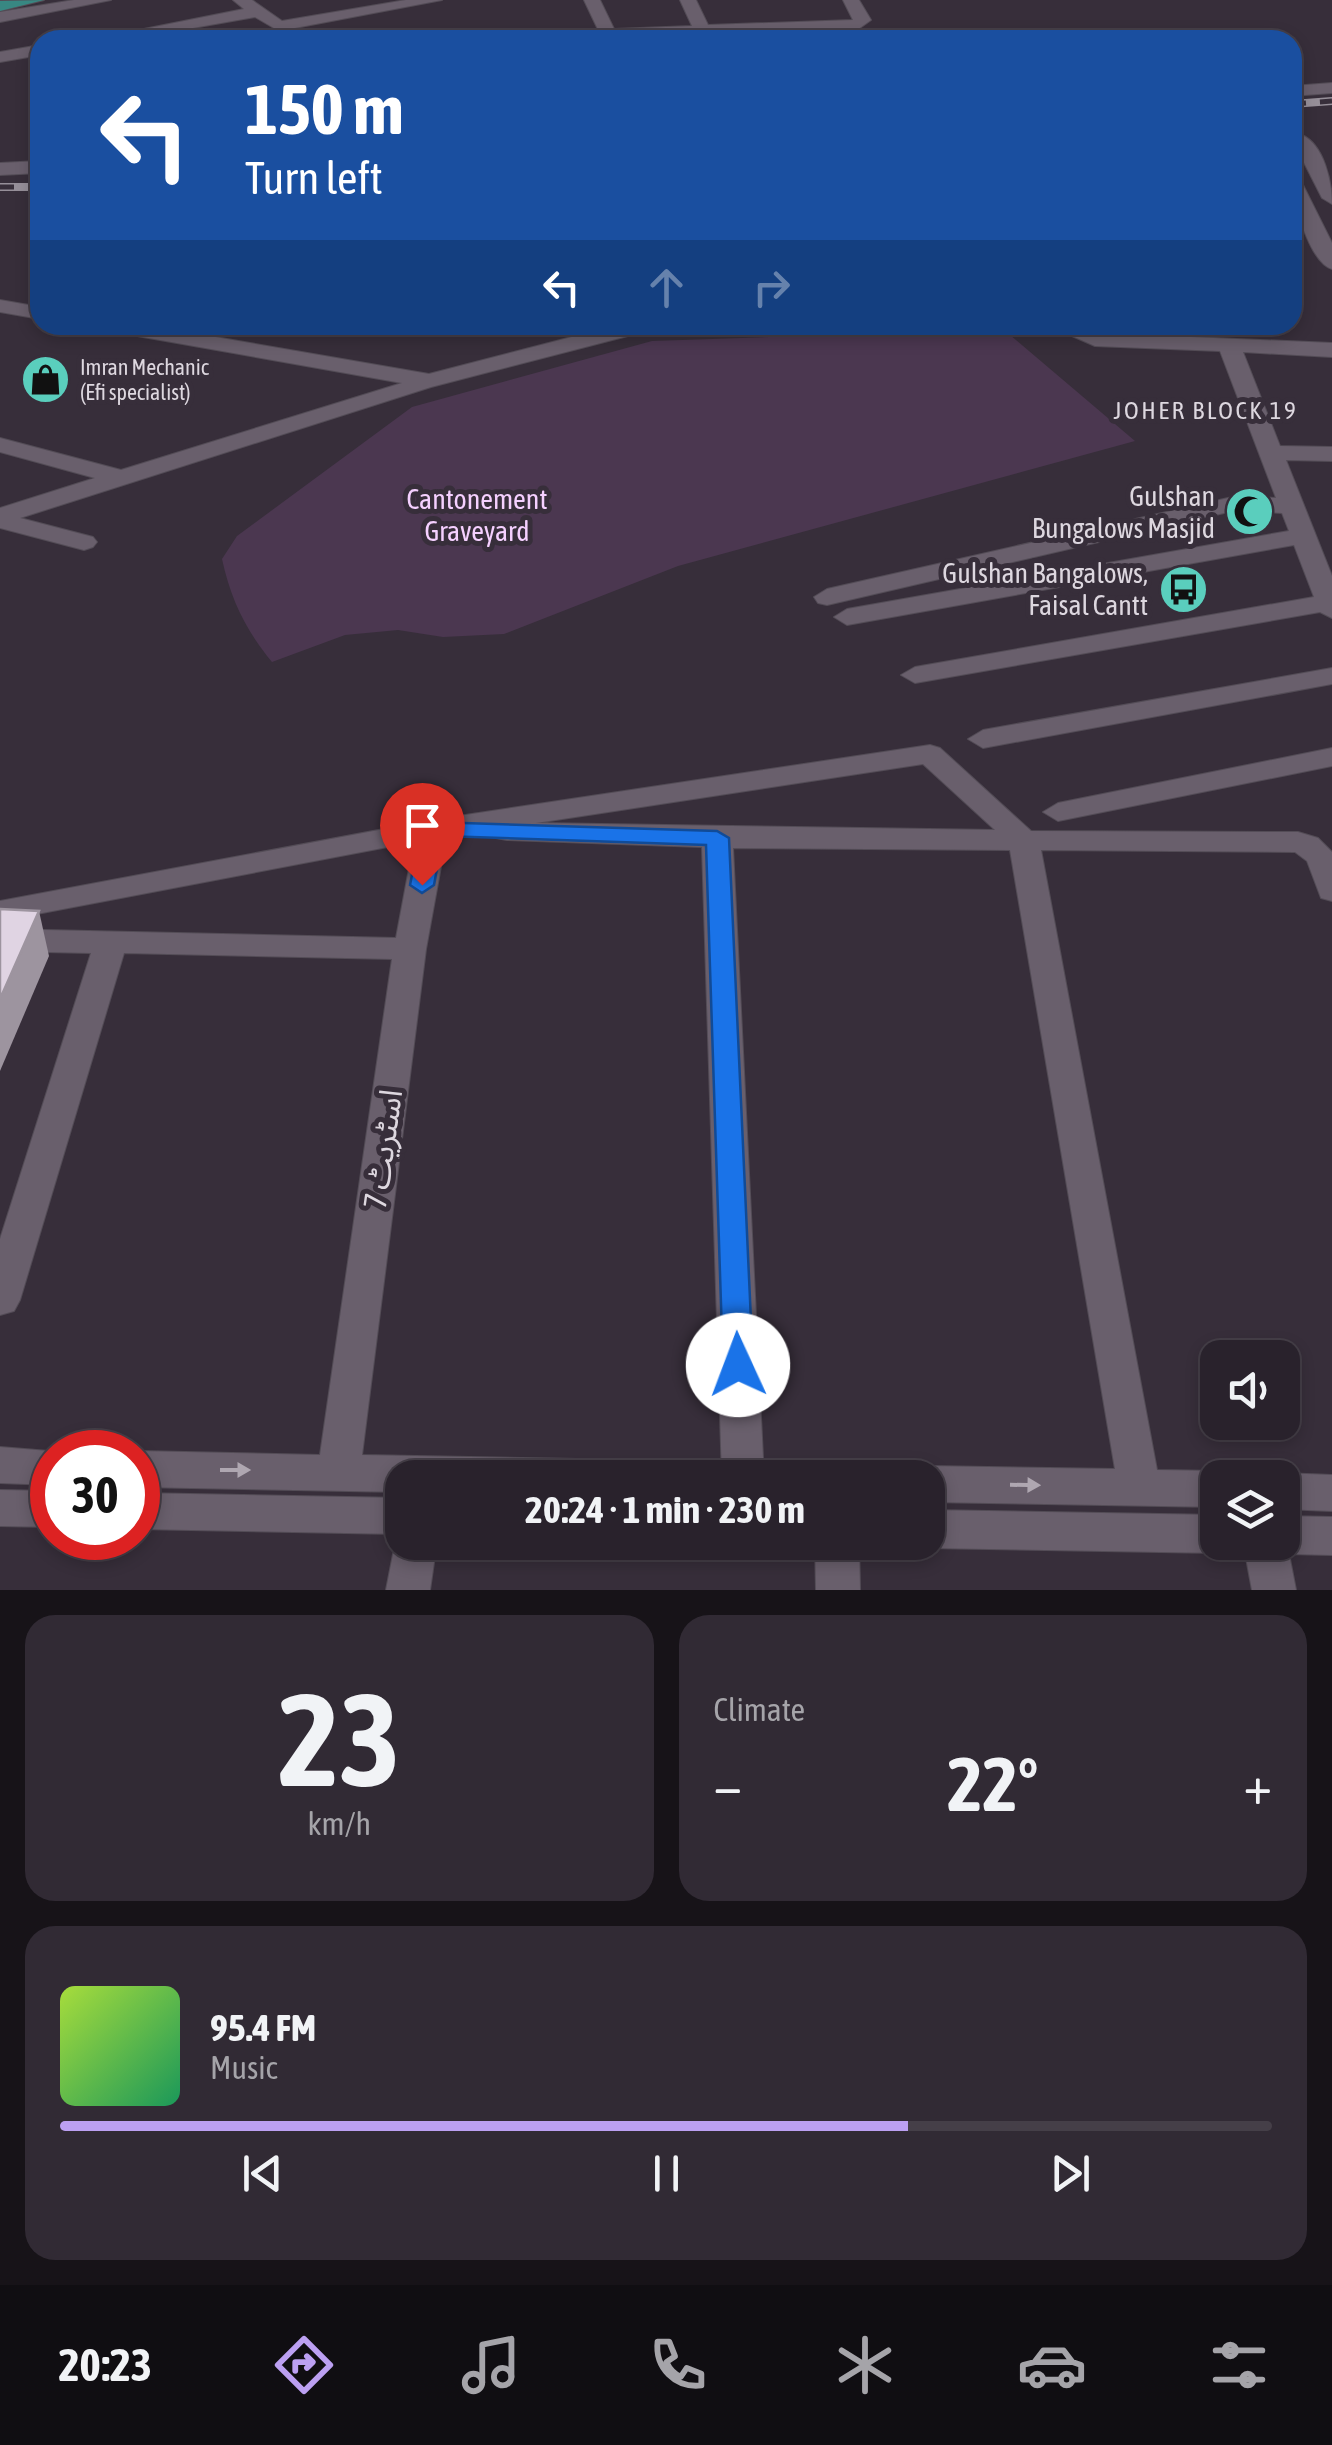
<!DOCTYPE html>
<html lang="en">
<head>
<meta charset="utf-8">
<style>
	:root { --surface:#29222c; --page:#312a34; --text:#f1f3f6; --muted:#a5a4a9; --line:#453f48; --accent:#bca0f2 }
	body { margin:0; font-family:"Asap Condensed","Noto Sans Arabic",sans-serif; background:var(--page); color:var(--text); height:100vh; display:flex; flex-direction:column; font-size:38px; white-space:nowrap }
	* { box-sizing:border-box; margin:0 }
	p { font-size:32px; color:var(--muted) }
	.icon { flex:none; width:55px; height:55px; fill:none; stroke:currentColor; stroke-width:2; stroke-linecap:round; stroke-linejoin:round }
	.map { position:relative; height:1590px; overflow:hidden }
	.side { display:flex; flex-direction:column; gap:25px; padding:25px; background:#171318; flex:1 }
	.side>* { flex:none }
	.banner { position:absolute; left:30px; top:30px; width:1272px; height:305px; border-radius:30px; box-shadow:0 5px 15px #0003,0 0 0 2px var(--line); background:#1a4fa0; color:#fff; overflow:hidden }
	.fabs { position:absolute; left:1200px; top:1340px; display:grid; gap:20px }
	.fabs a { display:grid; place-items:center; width:100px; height:100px; border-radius:20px; background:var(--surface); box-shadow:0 5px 15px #0003,0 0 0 2px var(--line); font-size:50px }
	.speed { position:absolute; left:30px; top:1430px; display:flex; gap:20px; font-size:50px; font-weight:700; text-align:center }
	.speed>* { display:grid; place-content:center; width:130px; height:130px; border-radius:50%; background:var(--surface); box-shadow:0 5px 15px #0003,0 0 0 2px var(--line); line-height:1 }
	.speed .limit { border:15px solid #d22; background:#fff; color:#111 }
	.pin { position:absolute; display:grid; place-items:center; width:85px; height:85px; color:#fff; margin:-102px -42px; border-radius:50% 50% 50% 0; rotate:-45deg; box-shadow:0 0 10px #0007 }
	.pin .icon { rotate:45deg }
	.me { position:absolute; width:110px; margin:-55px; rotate:358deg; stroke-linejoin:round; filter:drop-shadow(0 0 8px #0008) }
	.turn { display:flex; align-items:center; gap:35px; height:210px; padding:0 50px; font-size:45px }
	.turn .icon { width:130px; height:130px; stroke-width:2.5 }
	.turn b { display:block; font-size:70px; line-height:85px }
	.lanes { display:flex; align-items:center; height:95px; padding:0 50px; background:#0003; justify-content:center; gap:50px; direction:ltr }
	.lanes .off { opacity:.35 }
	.big { font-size:75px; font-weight:700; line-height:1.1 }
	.side .tile { flex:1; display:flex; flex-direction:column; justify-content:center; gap:15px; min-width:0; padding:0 35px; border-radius:30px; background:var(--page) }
	.side .dial { align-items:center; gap:0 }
	.dial b { font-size:130px; line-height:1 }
	.song { display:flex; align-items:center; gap:30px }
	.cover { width:120px; height:120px; border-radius:15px; background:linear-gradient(135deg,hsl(80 70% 55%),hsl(150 70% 35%)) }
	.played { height:10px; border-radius:5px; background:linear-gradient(90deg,var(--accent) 70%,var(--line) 70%) }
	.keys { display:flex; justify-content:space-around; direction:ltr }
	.heat { display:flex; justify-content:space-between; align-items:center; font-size:55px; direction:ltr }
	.side .tiles { flex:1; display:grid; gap:25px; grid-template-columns:1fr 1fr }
	.tile:last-child { grid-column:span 2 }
	.trip { position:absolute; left:385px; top:1460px; width:560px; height:100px; border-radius:30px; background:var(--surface); box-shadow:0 5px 15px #0003,0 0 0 2px var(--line); font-weight:700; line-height:100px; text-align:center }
	.dock { display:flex; height:160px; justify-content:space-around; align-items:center; background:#100e12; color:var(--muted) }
	.dock .icon { width:70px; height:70px }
	.dock .current { color:var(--accent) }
	.dock b { font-size:45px; color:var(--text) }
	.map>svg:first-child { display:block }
	.green { fill:#4b3750 }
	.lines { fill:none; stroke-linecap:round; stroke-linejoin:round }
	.minor-casing { stroke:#534c56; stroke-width:2 }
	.major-casing { stroke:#534c56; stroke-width:2 }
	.minor { fill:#695f6c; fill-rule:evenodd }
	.major { fill:#388782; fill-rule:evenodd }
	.rail-casing { stroke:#968f99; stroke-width:8 }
	.rail { stroke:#372e3a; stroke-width:5; stroke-dasharray:14; stroke-linecap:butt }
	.shaded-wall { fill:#9d949f }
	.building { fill:#e0d4e3; stroke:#9d949f; stroke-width:2.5 }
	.oneway { fill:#afa7b1 }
	.route { fill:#1a73e8; stroke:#114b97; stroke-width:2.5 }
	.labels { text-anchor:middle; stroke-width:10; stroke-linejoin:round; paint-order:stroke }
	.far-poi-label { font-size:22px; fill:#ddd7df; stroke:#372e3a; text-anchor:start }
	.far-neighbourhood-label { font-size:25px; letter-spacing:2.5px; fill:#ddd7df; stroke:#372e3a }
	.poi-label { font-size:28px; fill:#ddd7df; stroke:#372e3a; text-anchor:end }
	.park-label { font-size:28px; fill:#f5d0ff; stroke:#372e3a }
	.near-street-label { font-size:32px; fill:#ddd7df; stroke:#372e3a }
</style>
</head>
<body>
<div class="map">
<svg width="1332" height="1590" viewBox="0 0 1332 1590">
	<rect width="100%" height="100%" fill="#372e3a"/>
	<path class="green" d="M1003,329L1135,441L678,566L504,634L443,637L398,630L345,635L272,662C245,629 231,600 222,559L237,536L412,407L652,341Z"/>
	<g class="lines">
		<defs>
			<path id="minor" d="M74,0H111L0,22V12Z
				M233,0H252L282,21L406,0H442L279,31L255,17L125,40H89L244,9Z
				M584,0H600L614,29L692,26L680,0H696L708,25L853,20L843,0H859L871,20L857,30L603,40Z
				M40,45V55L0,62V52Z
				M1332,83V93L1292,96V86Z
				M1302,135C1324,145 1332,182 1332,204L1322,198L1293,141Z
				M40,161V173L0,175V163Z
				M1292,177L1302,183L1332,243V269C1309,262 1292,199 1292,177Z
				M0,300L40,307V319L0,312Z
				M98,325H146L429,374L618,325H654L651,330L431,387L20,518L93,537L97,542L93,547L84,550L0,528V508L95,478L0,452V438L121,470L402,383L109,331Z
				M1047,325H1078L1098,333L1332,343V357L1243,352L1280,446L1332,447V461L1286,460L1332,576V618L1320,612L915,683L901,675L915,667L1314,597L1294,545L847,625L834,617L847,609L1289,531L1282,513L1237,510L827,605L818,603L814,597L827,589L1237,496L1276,498L1220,351L1095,346Z
				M1332,668V684L983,748L968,739L983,730Z
				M930,745L940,748L1031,831L1298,832L1318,838L1332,852V901L1321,898L1307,861L1295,852L1041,850L1157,1470L1218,1471L1233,1476L1218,1478V1507L928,1502V1478H910L913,1471L928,1466L1115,1469L1010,850L733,848L764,1478H722L702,847L507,840L496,838L493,829L446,839L426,949L362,1455L632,1460L647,1465L653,1478H402V1492L138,1487V1451L320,1455L392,959L124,953L20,1300L14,1311L0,1315V1239L91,953L0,951V929L396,938L414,842L0,921V901L432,820ZM923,764L995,830L536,823Z
				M1332,748V766L1058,821L1043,812L1058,803Z
				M0,1447L61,1452H52V1485L0,1483Z
				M1282,1473L1332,1475V1511L1282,1509V1478H1269Z
				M0,1490L52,1491V1527L0,1526Z
				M138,1493L402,1498V1542H437L430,1590H386L397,1534L138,1529Z
				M928,1510L1218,1515V1542H1236L1218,1553L928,1548L914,1542H928Z
				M1282,1516L1332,1517V1555L1289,1554L1296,1590H1252L1243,1542H1282Z
				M815,1542H859L860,1590H816Z"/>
			<path id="major" d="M44,0L0,11V1Z"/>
		</defs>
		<use href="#minor" class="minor-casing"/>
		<use href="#major" class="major-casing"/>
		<use href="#minor" class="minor"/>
		<use href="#major" class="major"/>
		<defs>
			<path id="rail" d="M1292,104L1332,101
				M0,187H40"/>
		</defs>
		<use href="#rail" class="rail-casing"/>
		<use href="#rail" class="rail"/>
	</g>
	<path class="shaded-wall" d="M39,911L49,956L0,1071V999Z"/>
	<path class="building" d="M0,909L39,911L0,999Z"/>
	<defs><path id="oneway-solid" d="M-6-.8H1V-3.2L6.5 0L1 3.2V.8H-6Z" transform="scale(2.5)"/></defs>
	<g class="oneway">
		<use href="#oneway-solid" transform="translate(235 1470)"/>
		<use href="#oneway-solid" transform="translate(1025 1485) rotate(1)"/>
	</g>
	<path class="route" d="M432,822L717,831L729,838L753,1365L749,1373L738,1377L727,1373L723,1365L706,845L443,836L434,885L422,893L410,885L421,829Z"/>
	<defs>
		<symbol id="shop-disc" viewBox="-11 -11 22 22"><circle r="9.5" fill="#5acebd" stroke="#372e3a"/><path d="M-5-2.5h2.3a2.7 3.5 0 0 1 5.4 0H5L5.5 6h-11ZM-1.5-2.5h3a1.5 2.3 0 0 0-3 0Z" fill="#111"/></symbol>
		<symbol id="mosque-disc" viewBox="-11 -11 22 22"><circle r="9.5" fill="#5acebd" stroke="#372e3a"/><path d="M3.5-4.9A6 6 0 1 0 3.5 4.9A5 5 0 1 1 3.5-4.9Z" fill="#111"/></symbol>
		<symbol id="bus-disc" viewBox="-11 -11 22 22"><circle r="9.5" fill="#5acebd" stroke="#372e3a"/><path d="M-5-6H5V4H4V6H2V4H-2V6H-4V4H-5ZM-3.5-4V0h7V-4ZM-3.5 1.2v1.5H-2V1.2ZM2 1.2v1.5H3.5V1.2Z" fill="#111"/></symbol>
	</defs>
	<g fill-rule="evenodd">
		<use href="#shop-disc" x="18" y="352" width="55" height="55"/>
		<use href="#mosque-disc" x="1222" y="484" width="55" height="55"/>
		<use href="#bus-disc" x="1156" y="562" width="55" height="55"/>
	</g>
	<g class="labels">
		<g class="far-poi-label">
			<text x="80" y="375">Imran Mechanic<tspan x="80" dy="25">(Efi specialist)</tspan></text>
		</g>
		<g class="far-neighbourhood-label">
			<text x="1206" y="419">JOHER BLOCK 19</text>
		</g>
		<g class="poi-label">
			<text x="1215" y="506">Gulshan<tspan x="1215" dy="32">Bungalows Masjid</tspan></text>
			<text x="1148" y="583">Gulshan Bangalows,<tspan x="1148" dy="32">Faisal Cantt</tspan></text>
		</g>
		<g class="park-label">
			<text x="477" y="509">Cantonement<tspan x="477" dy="32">Graveyard</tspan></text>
		</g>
		<g class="near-street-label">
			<text transform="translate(383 1149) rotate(-82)" y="11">اسٹریٹ 7</text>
		</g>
	</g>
</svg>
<div class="fabs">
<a><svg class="icon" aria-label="sound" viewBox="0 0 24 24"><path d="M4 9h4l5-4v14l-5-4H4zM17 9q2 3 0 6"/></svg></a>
<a><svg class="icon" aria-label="layers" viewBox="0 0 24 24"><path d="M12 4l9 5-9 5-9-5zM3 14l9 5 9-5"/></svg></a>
</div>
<div class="speed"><div class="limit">30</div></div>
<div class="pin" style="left:422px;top:885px;background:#d93025"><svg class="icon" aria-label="arrive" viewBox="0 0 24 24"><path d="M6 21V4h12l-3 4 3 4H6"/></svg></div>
<svg class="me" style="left:738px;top:1365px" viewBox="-20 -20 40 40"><circle r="19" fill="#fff"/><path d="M0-13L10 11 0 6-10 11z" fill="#1a73e8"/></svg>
<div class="trip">20:24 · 1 min · 230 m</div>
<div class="banner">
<div class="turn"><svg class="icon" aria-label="left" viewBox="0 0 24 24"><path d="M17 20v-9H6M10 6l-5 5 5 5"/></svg><div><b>150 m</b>Turn left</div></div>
<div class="lanes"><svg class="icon" aria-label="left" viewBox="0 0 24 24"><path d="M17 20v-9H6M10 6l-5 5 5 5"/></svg><svg class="icon off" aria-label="ahead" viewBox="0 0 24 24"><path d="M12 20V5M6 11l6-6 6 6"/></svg><svg class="icon off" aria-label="right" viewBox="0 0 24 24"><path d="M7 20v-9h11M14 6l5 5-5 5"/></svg></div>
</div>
</div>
<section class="side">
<div class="tiles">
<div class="tile dial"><b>23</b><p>km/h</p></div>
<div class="tile"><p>Climate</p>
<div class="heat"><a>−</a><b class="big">22°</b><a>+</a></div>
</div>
<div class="tile">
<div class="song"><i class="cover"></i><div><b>95.4 FM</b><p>Music</p></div></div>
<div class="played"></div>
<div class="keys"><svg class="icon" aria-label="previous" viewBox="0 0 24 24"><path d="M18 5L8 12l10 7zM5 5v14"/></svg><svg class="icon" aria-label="pause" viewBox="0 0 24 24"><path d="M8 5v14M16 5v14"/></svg><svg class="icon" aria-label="next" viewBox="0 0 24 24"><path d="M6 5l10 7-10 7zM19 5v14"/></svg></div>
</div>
</div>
</section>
<nav class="dock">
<b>20:23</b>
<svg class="icon current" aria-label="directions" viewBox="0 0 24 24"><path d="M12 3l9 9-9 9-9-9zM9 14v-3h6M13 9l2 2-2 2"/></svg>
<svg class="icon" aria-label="music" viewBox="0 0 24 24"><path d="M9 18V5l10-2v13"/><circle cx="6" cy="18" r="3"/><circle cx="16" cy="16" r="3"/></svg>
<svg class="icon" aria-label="phone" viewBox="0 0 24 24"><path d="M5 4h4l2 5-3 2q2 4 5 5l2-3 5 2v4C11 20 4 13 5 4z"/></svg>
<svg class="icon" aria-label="climate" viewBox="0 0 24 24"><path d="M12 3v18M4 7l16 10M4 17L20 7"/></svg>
<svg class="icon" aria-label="car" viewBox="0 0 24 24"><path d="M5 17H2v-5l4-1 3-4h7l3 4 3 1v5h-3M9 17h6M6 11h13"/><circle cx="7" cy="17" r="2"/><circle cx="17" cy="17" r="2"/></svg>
<svg class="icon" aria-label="filters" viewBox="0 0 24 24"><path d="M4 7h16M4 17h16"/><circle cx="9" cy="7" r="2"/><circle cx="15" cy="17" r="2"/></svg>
</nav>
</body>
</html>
